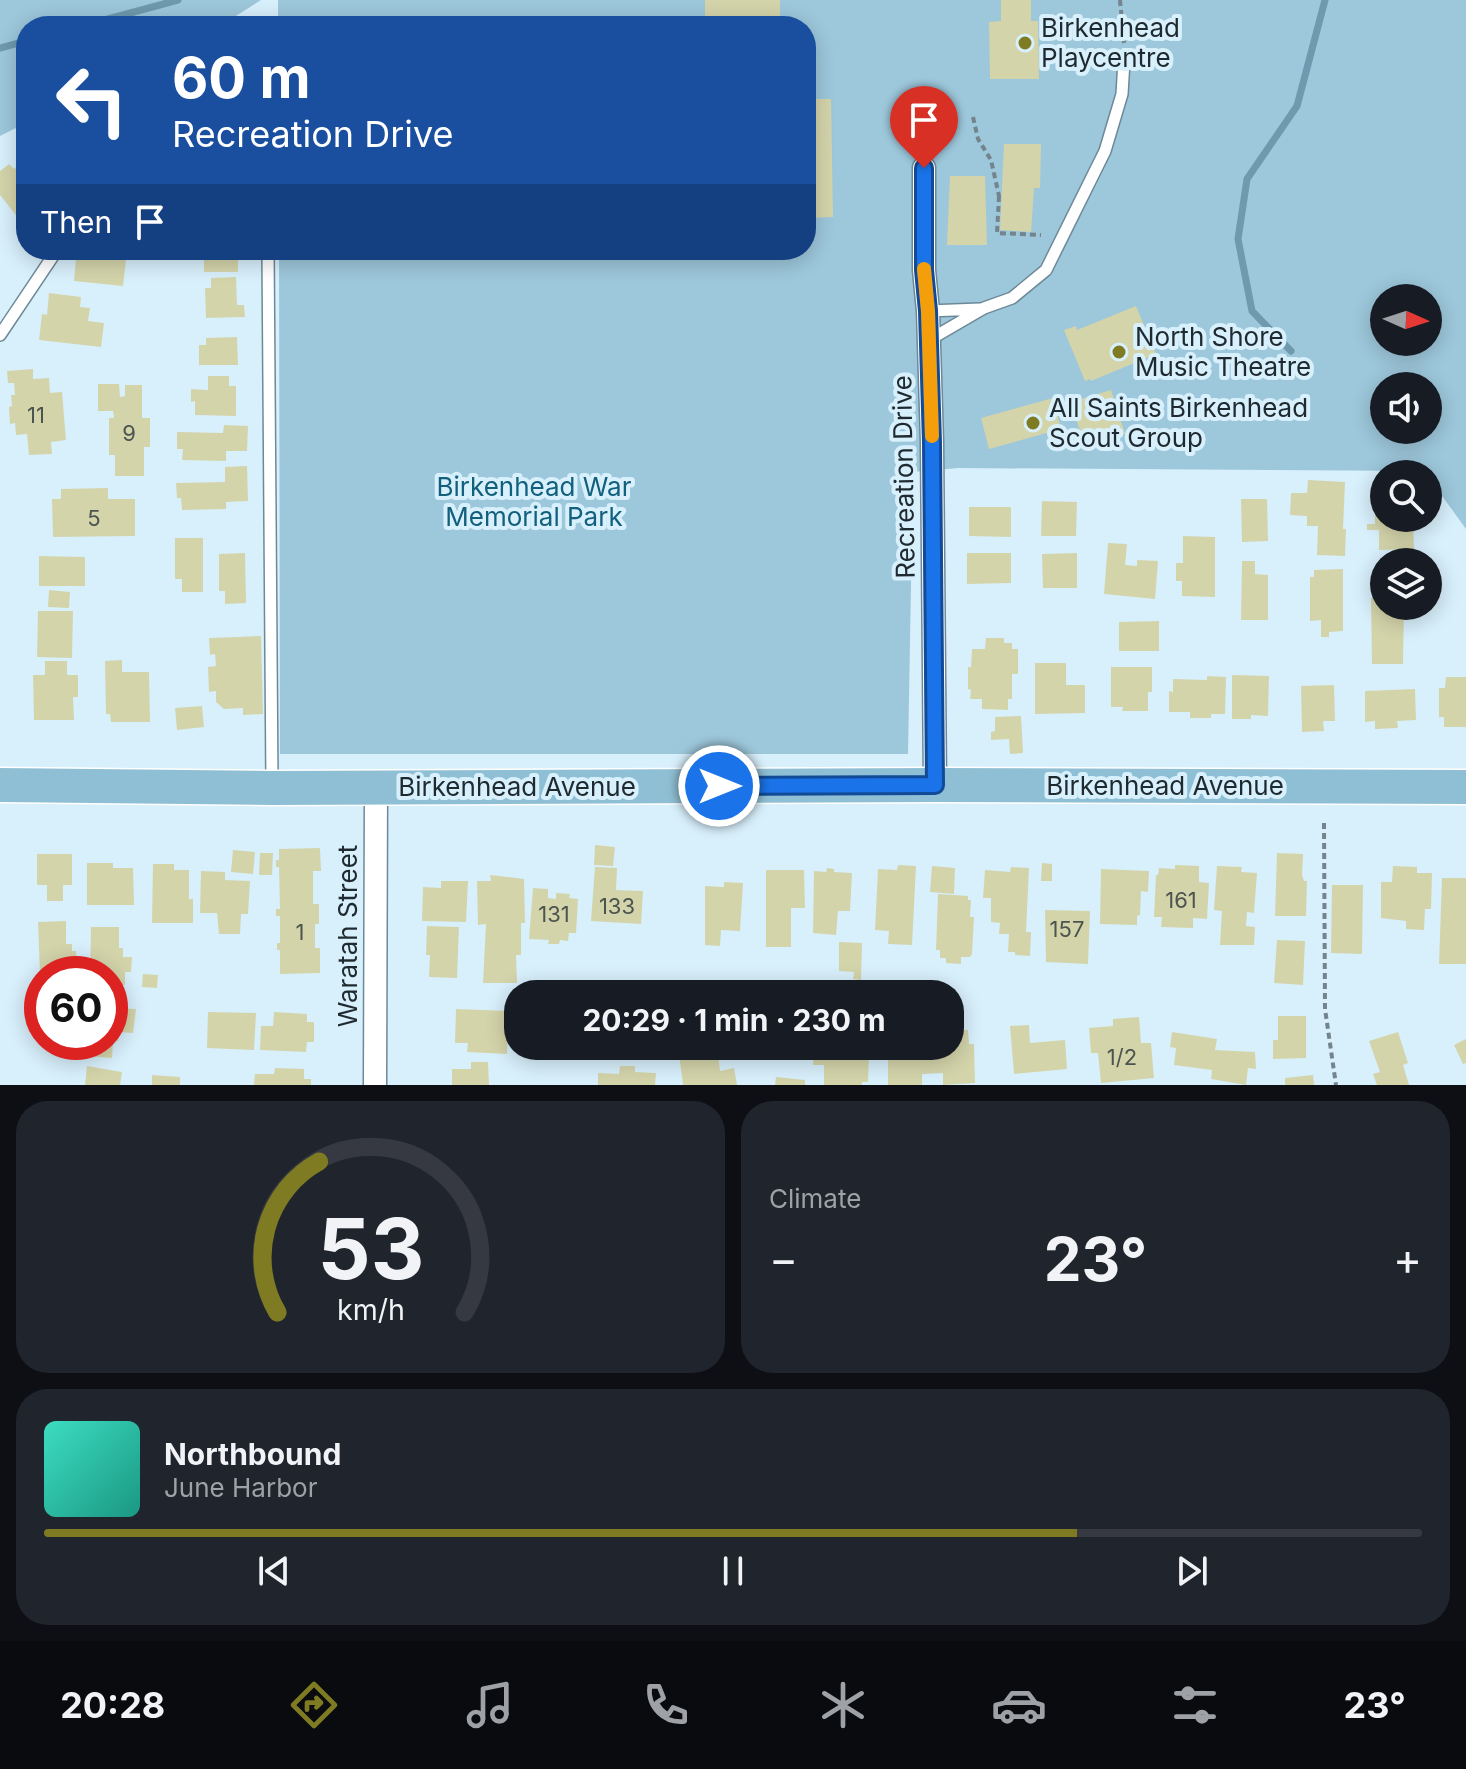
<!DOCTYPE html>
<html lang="en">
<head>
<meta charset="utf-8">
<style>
	:root { --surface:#171b24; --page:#20242c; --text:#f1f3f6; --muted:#9ea1a6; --line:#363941; --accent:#7f7b22 }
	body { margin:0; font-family:Inter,sans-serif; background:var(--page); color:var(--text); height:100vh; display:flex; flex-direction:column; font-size:30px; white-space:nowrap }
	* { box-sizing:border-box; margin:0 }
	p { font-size:26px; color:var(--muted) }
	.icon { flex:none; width:44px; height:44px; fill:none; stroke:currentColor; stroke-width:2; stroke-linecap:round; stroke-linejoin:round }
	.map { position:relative; height:1085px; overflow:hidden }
	.drawer { display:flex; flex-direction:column; gap:16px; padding:16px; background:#0d0f14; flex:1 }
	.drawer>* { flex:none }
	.hud { position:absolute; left:16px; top:16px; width:800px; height:244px; border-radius:32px; box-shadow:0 4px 20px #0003; background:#1a4fa0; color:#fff; overflow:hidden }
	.needle { width:52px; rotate:93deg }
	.tools { position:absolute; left:1370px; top:284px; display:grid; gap:16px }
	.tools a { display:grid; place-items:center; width:72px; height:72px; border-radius:50%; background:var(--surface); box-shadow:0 4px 20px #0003; font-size:40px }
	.speed { position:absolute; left:24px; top:956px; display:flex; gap:16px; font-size:40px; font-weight:700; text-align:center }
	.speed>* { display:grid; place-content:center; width:104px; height:104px; border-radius:50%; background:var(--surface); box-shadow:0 4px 20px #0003; line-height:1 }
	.speed .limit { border:12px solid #d22; background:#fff; color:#111 }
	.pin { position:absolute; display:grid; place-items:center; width:68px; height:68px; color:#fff; margin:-82px -34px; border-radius:50% 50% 50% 0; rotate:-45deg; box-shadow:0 0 8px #0007 }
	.pin .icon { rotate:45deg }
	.me { position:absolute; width:88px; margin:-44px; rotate:90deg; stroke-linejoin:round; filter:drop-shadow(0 0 6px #0008) }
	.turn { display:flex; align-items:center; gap:28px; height:168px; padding:0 24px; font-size:36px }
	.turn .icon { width:104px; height:104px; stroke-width:2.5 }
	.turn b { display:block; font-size:56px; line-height:68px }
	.then { display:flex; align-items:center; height:76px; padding:0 24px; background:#0003; gap:16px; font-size:30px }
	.big { font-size:60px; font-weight:700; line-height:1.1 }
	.drawer .widget { flex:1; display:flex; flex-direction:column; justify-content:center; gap:12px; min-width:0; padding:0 28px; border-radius:32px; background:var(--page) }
	.drawer .dial { align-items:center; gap:0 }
	.dial svg { height:208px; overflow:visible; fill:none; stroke:var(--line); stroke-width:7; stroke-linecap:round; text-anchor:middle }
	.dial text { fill:var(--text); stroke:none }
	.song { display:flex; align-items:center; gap:24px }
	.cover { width:96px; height:96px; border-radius:12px; background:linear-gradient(135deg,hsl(170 70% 55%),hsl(170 70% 35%)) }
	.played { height:8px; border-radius:4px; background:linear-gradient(90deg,var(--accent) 75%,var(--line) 75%) }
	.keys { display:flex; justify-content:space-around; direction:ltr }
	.heat { display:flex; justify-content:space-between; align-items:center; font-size:44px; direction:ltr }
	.drawer .tiles { flex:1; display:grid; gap:16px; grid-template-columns:1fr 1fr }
	.widget:last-child { grid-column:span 2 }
	.trip { position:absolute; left:504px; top:980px; width:460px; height:80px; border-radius:32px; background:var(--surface); box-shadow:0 4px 20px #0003; font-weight:700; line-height:80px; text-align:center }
	.dock { display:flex; height:128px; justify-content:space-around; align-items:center; background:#090b0e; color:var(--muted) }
	.dock .icon { width:56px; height:56px }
	.dock .on { color:var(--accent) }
	.dock b { font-size:36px; color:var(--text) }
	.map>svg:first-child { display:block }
	.green { fill:#9dc7db; fill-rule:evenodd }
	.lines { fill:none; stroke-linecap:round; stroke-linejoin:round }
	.stream { stroke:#6f99ad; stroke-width:7 }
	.building { fill:#d4d4ab }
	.service-casing { stroke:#6d8997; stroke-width:14 }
	.minor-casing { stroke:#6d8997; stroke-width:25 }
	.primary-casing { stroke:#fff; stroke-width:37 }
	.path { stroke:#73848d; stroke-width:4; stroke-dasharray:6 4; stroke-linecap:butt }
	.service { stroke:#fff; stroke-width:11 }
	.minor { stroke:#fff; stroke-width:22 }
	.primary { stroke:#8fbfd4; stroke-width:34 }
	.route-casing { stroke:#114b97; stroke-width:20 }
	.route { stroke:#1a73e8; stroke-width:14 }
	.slow { stroke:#f59e0b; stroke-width:14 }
	.poi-dot { fill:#7f7b22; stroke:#d8f0fc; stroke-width:3 }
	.labels { text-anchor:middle; stroke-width:8; stroke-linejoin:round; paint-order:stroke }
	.number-label { font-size:22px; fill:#4c544f }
	.poi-label { font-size:26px; fill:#1f2a30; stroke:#d8f0fc; text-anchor:start }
	.street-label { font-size:26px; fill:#1f2a30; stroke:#d8f0fc }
	.park-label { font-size:26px; fill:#12607d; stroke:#d8f0fc }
</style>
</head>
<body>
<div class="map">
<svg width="1466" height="1085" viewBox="0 0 1466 1085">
	<rect width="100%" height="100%" fill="#d8f0fc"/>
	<path class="green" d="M0,0H261L220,26H26V123L0,136Z
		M278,0H1466V529L1424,471L958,468L913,472L908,754H280L279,250H806V26H278ZM1384,298H1428V342H1384ZM1384,386H1428V430H1384Z"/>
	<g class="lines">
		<path class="stream" d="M82,26L178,0
			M0,48L26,41
			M1291,351L1252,311L1238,239L1247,179L1297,106L1325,0"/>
	</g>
	<path class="building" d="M705,0H780V26H705Z
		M1001,0H1031V21H1038L1039,79H990L989,22L1001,21Z
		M806,99H831L833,217L806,218Z
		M1004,144H1041L1040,188H1034L1031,232L1000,230Z
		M26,159V228L0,195V171L9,164L14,169Z
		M950,176H985L987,245H947Z
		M86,250H127L123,286L74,281L76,258L86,259Z
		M204,250H241V258L238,257V272H204Z
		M236,277L237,305H244L245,317L206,318L205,288H211V278Z
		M49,293L81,297L80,307L90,308L88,321L104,323L101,347L39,340L42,314L47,315Z
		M1136,306L1156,354L1091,381L1090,379L1085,381L1064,330L1076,326L1077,330Z
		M237,337L238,365H199V345H206V338Z
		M33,369V379L49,378L50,393L62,392L66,440L51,442L52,454L29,455L27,434L16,435L15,423L10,424L9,407L12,406L11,395H15L14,383H8L7,371Z
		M208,376H229V386H236V416L195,415V401L191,402V389L208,390Z
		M98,384H119L120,397L125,396V385H142V418H150V447H144V476H115V455H109V418H114L113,411H98Z
		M1111,390L1125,434L1085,447L1071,402Z
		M1053,398L1061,429L989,449L981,418Z
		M224,425L248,426L247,451H226V461L182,460L183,449H177V432L223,433Z
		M247,466L248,501L226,502V509L182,510L181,498H177L176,483L225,482V467Z
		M1308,480L1345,482L1343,529H1346L1345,556L1317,555L1318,526H1307V516L1290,515L1291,493H1307Z
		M108,488V499H135V536L53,537L52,499H61V489Z
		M1378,491H1384V518H1413L1414,549L1379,550V530H1367V524H1375V508H1379Z
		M1241,499H1267L1268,541L1242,542Z
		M1042,501L1077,502L1076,536H1041Z
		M969,507H1011V537L969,536Z
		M1183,536L1215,537V597L1182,596V581H1176V563H1183Z
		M175,538H203V592H182V579H175Z
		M1108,543L1127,544L1125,565L1137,566V560L1158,561L1155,599L1104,594Z
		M245,553L246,603L225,604V591H219V554Z
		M967,553H1011V583L967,584Z
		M1077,553V588H1043L1042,554Z
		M39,556L85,557V586H39Z
		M1242,561H1255V574L1268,575V620H1241Z
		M1343,569V631L1329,632V637H1321V620L1310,621V577H1314V570Z
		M49,590L70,592L69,608L48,607Z
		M1371,598L1384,599V606H1404L1403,664H1372Z
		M38,611H73L72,658L37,657Z
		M1159,621V651H1119V622Z
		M261,636L263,714L243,715V708L224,709L216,702V691L209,692L208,667L216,666L215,654L210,655L209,638Z
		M986,638H1004V643H1012V649H1018V674H1012V699H1008V710L982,709V699H970L971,690L968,689V667H971L972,649H985Z
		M122,660V672H149L150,722H111L110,714H106L105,661Z
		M45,661H67V675H78V697H73L74,720H34L33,675H45Z
		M1035,663H1066V685H1085V713L1035,714Z
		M1111,667H1152V692H1148V711H1122L1123,707H1111Z
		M1232,675L1269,676L1268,716L1251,715V719H1232Z
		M1207,676L1226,677L1225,714H1211V718H1190V712H1169V691L1173,692V679L1207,680Z
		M1446,677H1466V727H1444V717H1439V688H1445Z
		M1334,685L1335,721H1323L1324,731L1302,732L1301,686Z
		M1415,689L1416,720L1397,721L1398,728L1375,729V721L1365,722V691Z
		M202,706L204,727L177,730L175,708Z
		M1021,716L1023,753L1010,754L1009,739L991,740V732L995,731V717Z
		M595,845L615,847L613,866L594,865Z
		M320,848L321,871H313V904H319V924H315V948H320V973L280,974V950H277V943H280V916H276V909H280L279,867H276V860H279V849Z
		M233,850L255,852L253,874L231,872Z
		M260,853H273L272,875H259Z
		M1277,853L1303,854L1302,875L1304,881H1307L1306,916H1275Z
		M37,854H72V885H63V901H47V885H37Z
		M87,863H113V868H133L134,905H87Z
		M1042,863L1052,864V881H1041Z
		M153,864H174V870H189V899H193V923H152Z
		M898,865L916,866L912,945L888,944L889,931L875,930L878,869L897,870Z
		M1175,865L1199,866V882L1209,883L1207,919L1193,918V928L1161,927L1162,917H1154L1156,875H1158L1159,868L1175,869Z
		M932,866L955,868L954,894L930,892Z
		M1217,866L1242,867L1241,872L1257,873L1254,913L1247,912L1246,926L1255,927L1254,945H1220L1222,911L1214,910Z
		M1393,866L1417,867V873H1432L1431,909H1425L1424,930L1406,929V921L1381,918V882H1392Z
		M595,867L617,868L616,890L643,891L641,924L591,921Z
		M1011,867L1029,868L1026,932H1031L1030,956L1015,955V952H1008L1009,934H999L1000,923L991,922V898H983L985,870L1010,872Z
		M827,868L834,869V872L852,873L850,911H838L836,935L813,933L814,871L826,872Z
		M1101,869L1149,871L1148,892L1141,891L1140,915L1137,916V925L1100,924Z
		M766,870H804L805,908H791V947H766Z
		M201,871L225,872V880L250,881L248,914H241L240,934H219L217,913H200Z
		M490,875L524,879L525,923H521V955H516L517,983H483L486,924L478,925L477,881H491Z
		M1442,878H1466V964H1439Z
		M441,881H468L466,922L422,921L423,887L441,888Z
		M724,882L743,883L740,931L721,930L720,946L705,945V886L724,887Z
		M1332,885H1363L1362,954L1331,953Z
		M533,888L548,889V898L556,899V893L570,894L569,898L578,899L576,933H569L568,941L560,940L559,944H548L549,940L529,939Z
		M938,894L968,896V900H971L970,917H974L972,954L970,957H961V964L946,963V958H940V950H936Z
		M1045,910L1090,911L1088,964L1046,962Z
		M66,921V944H72V951H76L77,974H40L38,922Z
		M427,926L459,927L457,978L429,977L430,955H426Z
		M91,927H119V948H123V957H132L131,972H125V985H110V974H90Z
		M1277,940L1305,941L1303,985L1274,983Z
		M839,942L862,943L861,980L853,979L854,972L839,971Z
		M143,974L158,975L157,988L142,987Z
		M110,996L116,997V1008L136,1009L133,1033L118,1032V1041L113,1040L112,1058L62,1054L63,1042H110Z
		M37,1004H42V1039L34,1038Z
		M456,1009L509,1011L507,1054L467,1052L468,1043H455Z
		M208,1012L256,1013L254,1050L207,1048Z
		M274,1012L307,1014V1022H314V1042H307L306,1052L260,1050L261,1026H273Z
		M1278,1016H1306V1058L1273,1059V1040H1278Z
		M1139,1017L1141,1043H1151L1154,1078L1101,1083L1098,1053H1091L1089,1028L1113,1026V1019Z
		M1029,1025L1030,1043L1065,1040L1067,1069L1014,1074L1010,1026Z
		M950,1030H968L969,1044H974L975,1083L943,1085V1073L922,1074V1085H888V1046H950Z
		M1172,1032L1217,1039L1215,1050L1255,1052L1256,1069L1248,1068L1246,1085L1211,1079L1212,1070L1174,1065L1176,1048L1170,1047Z
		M1398,1032L1408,1063L1403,1065L1409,1085H1377L1373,1074L1380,1072L1369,1041Z
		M1466,1039V1063L1463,1064L1454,1045Z
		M678,1046H717L720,1071L734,1068L737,1085H683Z
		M814,1046H863V1053H869L868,1082H862V1085H824V1065H813Z
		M471,1062H488L489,1085H452V1069H471Z
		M87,1066L122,1072L120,1085H85Z
		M620,1066H635V1072L656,1073L655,1085H598V1073L619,1074Z
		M275,1068L304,1069V1079H311V1085H254L255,1074H274Z
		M152,1075L180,1077V1085H152Z
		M1313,1075L1314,1085H1285V1078Z
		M776,1077L805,1080V1085H775Z"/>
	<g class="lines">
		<defs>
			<path id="service" d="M268,250L272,785
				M928,311L980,309
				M0,335L57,250
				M929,340L984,308L1012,298L1046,270L1105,151L1122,94L1124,61"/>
			<path id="minor" d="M924,168V270L928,311L932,443L935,785
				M375,1085L376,788"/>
			<path id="primary" d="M0,785L272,788L935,785L1466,787"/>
		</defs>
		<use href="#service" class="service-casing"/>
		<use href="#minor" class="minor-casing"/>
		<use href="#primary" class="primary-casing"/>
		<path class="path" d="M1120,0L1124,43
			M973,117L978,139L991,160L999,196H1002
			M999,196L997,233L1041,235
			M1324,823L1325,1009L1336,1085"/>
		<use href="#service" class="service"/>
		<use href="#minor" class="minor"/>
		<use href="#primary" class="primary"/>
	</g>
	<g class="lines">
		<defs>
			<path id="route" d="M719,786L935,785L932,443L928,311L924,270V168"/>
		</defs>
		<use href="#route" class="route-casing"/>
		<use href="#route" class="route"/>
		<path class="slow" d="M924,269L928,311L932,436"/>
	</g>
	<g class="poi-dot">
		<circle cx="1025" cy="43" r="8"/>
		<circle cx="1119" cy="352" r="8"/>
		<circle cx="1033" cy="423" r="8"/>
	</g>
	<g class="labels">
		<g class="number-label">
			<text x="36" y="423">11</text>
			<text x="129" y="441">9</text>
			<text x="94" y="526">5</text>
			<text x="1181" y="908">161</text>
			<text x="617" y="914">133</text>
			<text x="554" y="922">131</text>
			<text x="1067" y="937">157</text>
			<text x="300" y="940">1</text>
			<text x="1122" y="1065">1/2</text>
		</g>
		<g class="poi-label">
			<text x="1041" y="37">Birkenhead<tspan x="1041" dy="30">Playcentre</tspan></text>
			<text x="1135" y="346">North Shore<tspan x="1135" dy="30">Music Theatre</tspan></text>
			<text x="1049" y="417">All Saints Birkenhead<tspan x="1049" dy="30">Scout Group</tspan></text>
		</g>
		<g class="street-label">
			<text transform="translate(904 477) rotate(-91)" y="9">Recreation Drive</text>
			<text x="1165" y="795">Birkenhead Avenue</text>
			<text x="517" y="796">Birkenhead Avenue</text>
			<text transform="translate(348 936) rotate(-90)" y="9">Waratah Street</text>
		</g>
		<g class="park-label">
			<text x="534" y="496">Birkenhead War<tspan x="534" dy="30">Memorial Park</tspan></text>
		</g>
	</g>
</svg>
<div class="tools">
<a><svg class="needle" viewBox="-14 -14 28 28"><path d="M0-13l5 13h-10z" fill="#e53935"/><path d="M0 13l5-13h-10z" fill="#9ea1a6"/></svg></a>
<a><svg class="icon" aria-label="sound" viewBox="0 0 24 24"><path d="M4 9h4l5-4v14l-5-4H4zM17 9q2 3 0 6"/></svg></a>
<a><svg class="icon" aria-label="search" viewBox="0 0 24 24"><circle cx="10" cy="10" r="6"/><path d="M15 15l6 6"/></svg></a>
<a><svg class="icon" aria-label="layers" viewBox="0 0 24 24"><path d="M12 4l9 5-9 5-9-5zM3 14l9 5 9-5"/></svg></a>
</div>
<div class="speed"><div class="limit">60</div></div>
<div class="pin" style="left:924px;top:168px;background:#d93025"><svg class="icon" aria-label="arrive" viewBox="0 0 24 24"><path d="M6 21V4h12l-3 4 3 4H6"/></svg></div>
<svg class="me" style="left:719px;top:786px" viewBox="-20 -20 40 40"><circle r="17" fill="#1a73e8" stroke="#fff" stroke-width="3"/><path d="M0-11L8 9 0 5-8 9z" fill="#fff"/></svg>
<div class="trip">20:29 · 1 min · 230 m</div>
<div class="hud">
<div class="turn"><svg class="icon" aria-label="left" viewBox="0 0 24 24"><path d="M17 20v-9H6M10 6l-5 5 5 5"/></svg><div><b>60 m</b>Recreation Drive</div></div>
<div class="then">Then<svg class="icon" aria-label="arrive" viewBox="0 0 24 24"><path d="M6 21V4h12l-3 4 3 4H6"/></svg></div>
</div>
</div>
<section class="drawer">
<div class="tiles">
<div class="widget dial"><svg viewBox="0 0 100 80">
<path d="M14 69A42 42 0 1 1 86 69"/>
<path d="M14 69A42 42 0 0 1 30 11" stroke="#7f7b22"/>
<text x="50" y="56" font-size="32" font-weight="700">53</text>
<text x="50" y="72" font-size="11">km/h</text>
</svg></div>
<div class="widget"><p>Climate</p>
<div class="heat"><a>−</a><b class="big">23°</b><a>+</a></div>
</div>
<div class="widget">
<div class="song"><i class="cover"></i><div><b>Northbound</b><p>June Harbor</p></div></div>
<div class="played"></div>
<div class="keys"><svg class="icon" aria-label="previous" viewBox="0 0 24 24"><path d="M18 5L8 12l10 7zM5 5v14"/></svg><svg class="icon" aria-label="pause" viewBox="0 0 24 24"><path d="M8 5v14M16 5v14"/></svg><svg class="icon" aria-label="next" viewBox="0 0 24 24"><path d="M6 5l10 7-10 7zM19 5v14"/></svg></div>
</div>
</div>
</section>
<nav class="dock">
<b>20:28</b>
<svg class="icon on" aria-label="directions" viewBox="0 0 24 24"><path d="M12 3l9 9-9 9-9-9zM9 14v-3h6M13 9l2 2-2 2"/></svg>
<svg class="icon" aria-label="music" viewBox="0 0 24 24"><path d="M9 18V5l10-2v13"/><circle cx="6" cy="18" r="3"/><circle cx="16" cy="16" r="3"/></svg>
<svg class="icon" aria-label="phone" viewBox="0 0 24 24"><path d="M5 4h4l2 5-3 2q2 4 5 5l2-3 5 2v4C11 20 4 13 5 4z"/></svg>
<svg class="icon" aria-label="climate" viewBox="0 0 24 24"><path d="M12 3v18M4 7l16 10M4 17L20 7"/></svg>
<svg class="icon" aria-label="car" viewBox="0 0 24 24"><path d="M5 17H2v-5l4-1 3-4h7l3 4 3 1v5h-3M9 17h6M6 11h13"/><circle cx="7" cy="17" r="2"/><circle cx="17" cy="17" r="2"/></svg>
<svg class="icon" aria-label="filters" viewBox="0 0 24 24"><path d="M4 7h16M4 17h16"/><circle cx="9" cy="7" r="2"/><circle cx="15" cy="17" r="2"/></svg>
<b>23°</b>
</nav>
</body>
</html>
